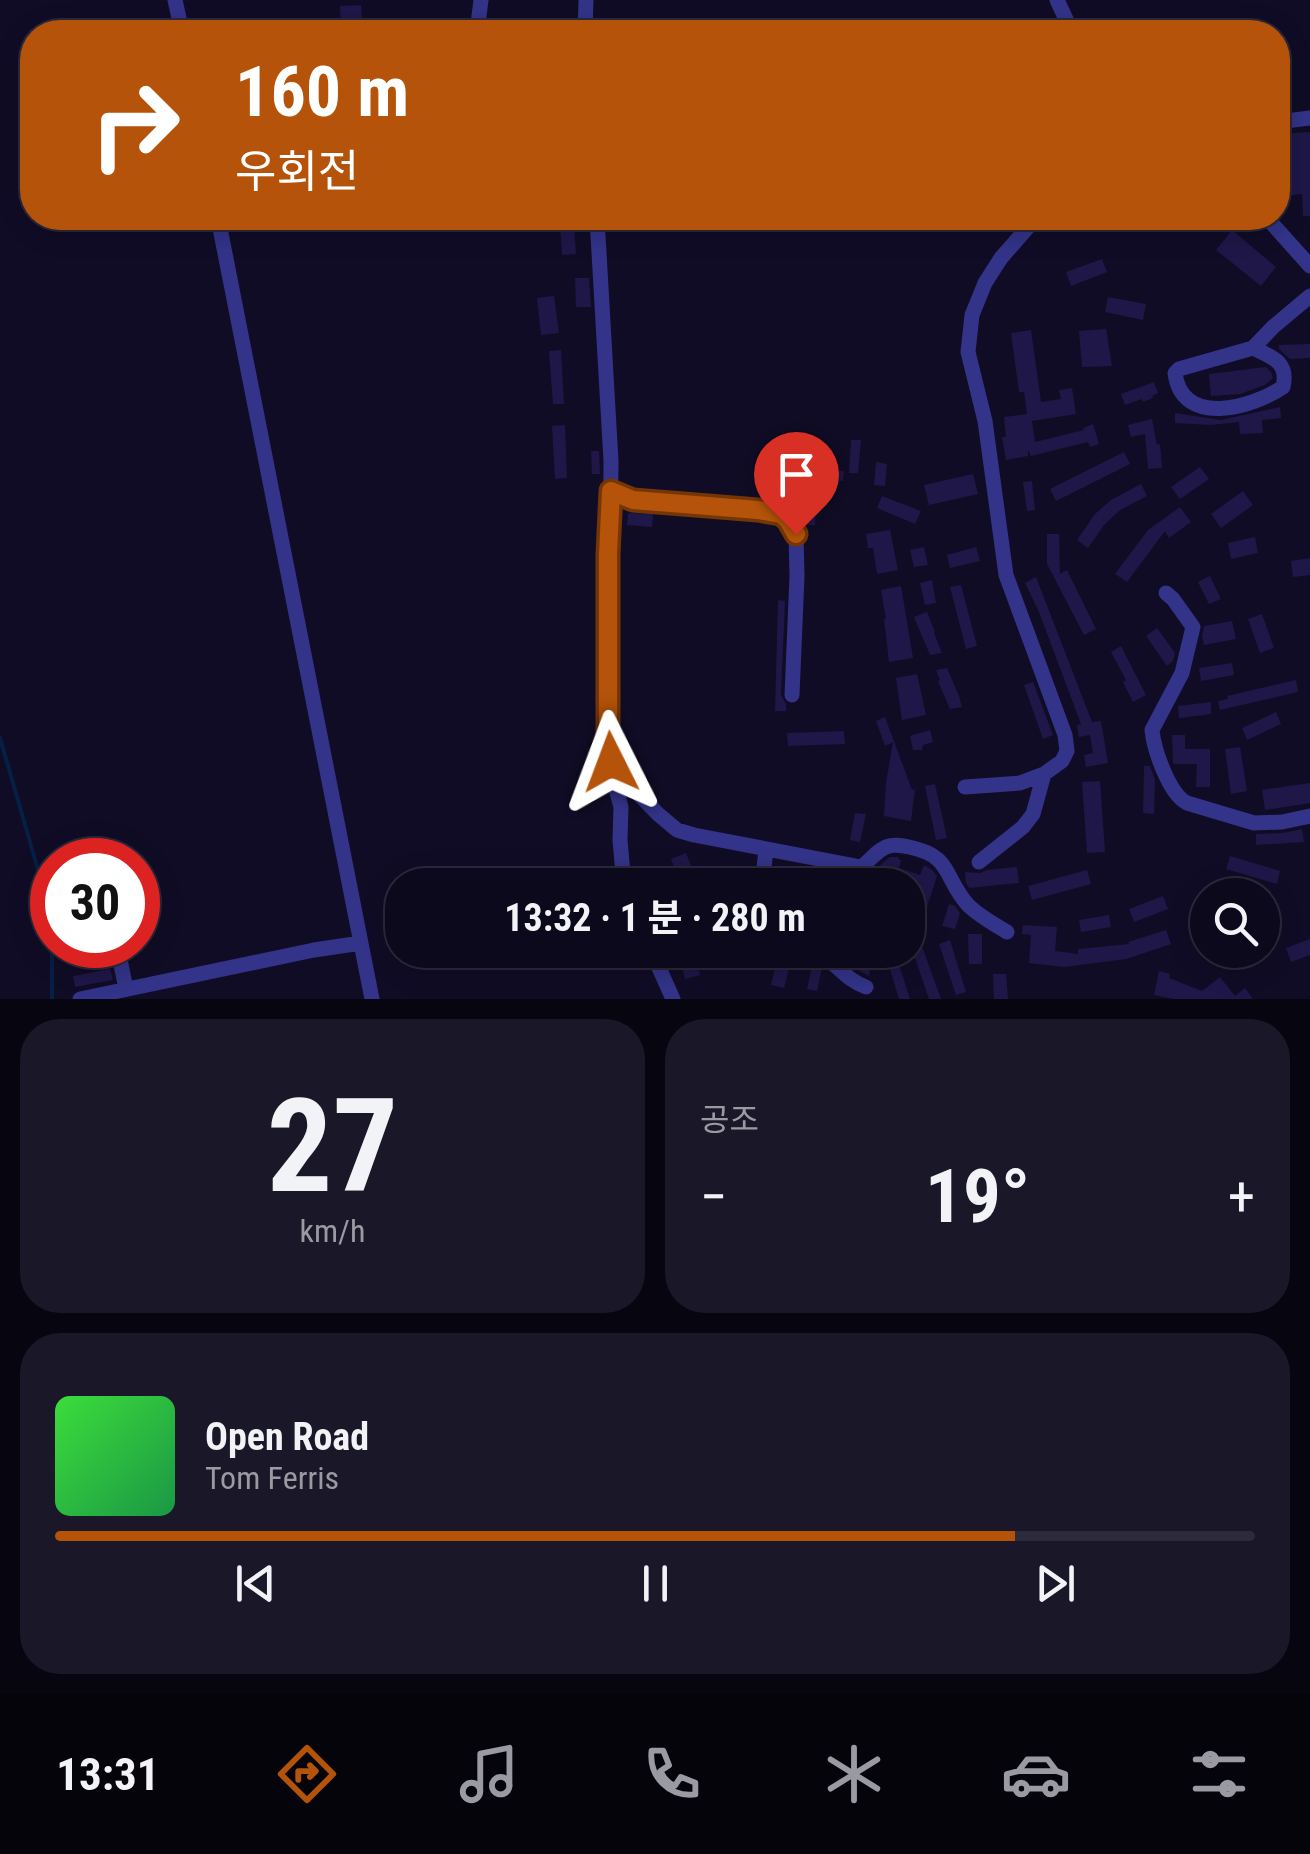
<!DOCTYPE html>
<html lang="ko">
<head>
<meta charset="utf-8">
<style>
	:root { --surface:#0c091c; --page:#1a1729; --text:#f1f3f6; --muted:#9a9aa3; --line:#2c2a3b; --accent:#b45309 }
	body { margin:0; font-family:"Roboto Condensed","Noto Sans KR",sans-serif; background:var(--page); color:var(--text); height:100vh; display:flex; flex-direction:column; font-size:38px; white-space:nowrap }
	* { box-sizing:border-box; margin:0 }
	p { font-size:32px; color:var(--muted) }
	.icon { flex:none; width:55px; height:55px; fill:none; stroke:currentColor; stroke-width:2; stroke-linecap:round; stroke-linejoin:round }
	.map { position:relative; height:999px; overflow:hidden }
	.details { display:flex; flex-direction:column; gap:20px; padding:20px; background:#07050f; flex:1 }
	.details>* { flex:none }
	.top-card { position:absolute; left:20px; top:20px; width:1270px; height:210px; border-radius:40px; box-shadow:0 5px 25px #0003,0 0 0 2px var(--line); background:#b45309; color:#fff; overflow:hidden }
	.controls { position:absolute; left:1190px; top:878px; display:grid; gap:20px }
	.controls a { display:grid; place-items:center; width:90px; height:90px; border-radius:50%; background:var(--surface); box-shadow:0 5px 25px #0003,0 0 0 2px var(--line); font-size:50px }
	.speed { position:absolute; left:30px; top:838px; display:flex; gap:20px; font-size:50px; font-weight:700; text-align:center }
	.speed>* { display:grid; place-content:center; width:130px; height:130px; border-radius:50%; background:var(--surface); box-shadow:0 5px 25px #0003,0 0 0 2px var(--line); line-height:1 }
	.speed .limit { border:15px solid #d22; background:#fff; color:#111 }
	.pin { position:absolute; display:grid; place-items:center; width:85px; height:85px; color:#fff; margin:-102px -42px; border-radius:50% 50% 50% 0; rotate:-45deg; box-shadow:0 0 10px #0007 }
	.pin .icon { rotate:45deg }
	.me { position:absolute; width:110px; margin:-55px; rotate:357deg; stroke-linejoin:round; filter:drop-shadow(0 0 8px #0008) }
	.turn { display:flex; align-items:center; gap:35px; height:210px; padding:0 50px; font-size:45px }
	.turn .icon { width:130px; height:130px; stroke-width:2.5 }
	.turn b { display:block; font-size:70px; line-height:85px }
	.big { font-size:75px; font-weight:700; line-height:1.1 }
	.details .tile { flex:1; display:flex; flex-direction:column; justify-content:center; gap:15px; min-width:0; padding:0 35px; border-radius:40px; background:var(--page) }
	.details .dial { align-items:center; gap:0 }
	.dial b { font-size:130px; line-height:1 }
	.song { display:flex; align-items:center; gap:30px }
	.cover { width:120px; height:120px; border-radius:15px; background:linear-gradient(135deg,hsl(120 70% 55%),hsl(140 70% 35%)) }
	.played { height:10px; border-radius:5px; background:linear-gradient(90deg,var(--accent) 80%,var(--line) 80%) }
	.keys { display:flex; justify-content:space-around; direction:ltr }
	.heat { display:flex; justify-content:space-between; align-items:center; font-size:55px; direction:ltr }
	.details .tiles { flex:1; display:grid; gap:20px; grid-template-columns:1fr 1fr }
	.tile:last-child { grid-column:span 2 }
	.trip { position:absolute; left:385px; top:868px; width:540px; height:100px; border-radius:40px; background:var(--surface); box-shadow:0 5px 25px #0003,0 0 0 2px var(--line); font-weight:700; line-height:100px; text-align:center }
	.tab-bar { display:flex; height:160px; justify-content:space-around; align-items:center; background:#05040b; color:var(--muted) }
	.tab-bar .icon { width:70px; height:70px }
	.tab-bar .selected { color:var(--accent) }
	.tab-bar b { font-size:45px; color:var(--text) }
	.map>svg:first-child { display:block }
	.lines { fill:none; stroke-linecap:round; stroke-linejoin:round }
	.stream { stroke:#051f46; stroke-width:4 }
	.building { fill:#1f1748 }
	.minor { stroke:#333389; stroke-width:15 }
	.route-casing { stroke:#753606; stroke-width:25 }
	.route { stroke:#b45309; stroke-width:18 }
</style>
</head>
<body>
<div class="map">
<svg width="1310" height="999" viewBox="0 0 1310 999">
	<rect width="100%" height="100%" fill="#100c26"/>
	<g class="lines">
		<path class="stream" d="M0,738L49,908L52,929V999"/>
	</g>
	<path class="building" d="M361,5L363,32H341L340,6Z
		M1310,132V216H1303L1302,194L1278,197V188L1291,187L1287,144H1278V134Z
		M574,225L576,254L562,255L560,226Z
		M1232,230L1276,267L1261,286L1216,250Z
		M1102,259L1107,272L1071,286L1066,272Z
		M575,278H589L591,307H576Z
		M554,296L559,333L541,335L537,298Z
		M1108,297L1146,304L1143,320L1105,312Z
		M1106,329L1112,366L1082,367L1079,331Z
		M1031,330L1041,402L1061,399L1059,390L1072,388L1076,414L1032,421L1035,442L1084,430L1083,428L1093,424L1099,444L1090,447L1088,442L1031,456L1028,450V456L1006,460L1002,437H1006L1004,417L1027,414L1024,392H1019L1011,333Z
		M1310,344V358L1290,359L1279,349V345Z
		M561,350L564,404H553L549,351Z
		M1266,367L1271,372L1273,378L1265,385L1240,394L1211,396L1209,374Z
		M1154,382L1158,393L1152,396L1153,398L1143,402L1142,399L1125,405L1121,394Z
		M1280,407L1281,418L1262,420L1263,433L1240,434L1239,422L1211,425L1175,423V413L1221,420Z
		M1152,419L1157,445L1160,444L1162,468L1148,469L1145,434L1131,437L1128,425Z
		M565,425L567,478L555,479L552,426Z
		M851,440H861L858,473H849Z
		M591,451H599L600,474H592Z
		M1124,452L1130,464L1056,501L1050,489Z
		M876,462L887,464L885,486L874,485Z
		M1200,467L1209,479L1180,499L1171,487Z
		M808,468L844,471L843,481L818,479L815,525H805Z
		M973,474L978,494L929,505L924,485Z
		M1032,481L1035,510L1027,511L1023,482Z
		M1141,484L1147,496L1120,510L1104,525L1088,548L1077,540L1095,514L1111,500Z
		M1243,491L1253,505L1221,528L1211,514Z
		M882,496L921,511L915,524L877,508Z
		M1180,507L1191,522L1169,538L1165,531L1127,582L1115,574L1148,530Z
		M628,513L653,514L652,527L627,525Z
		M890,530L898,570L877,574L873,548H868L866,534Z
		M1047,534H1059L1060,574L1067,570L1096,629L1084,635L1047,564Z
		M1255,537L1258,553L1231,559L1228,543Z
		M924,547L928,565L914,567L910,550Z
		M976,547L980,561L950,568L947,555Z
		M1310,558V575L1293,577L1291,561Z
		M1210,576L1221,599L1209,604L1198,582Z
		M1036,577L1092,722L1101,721L1108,763L1086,767L1084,755L1093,753L1090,735L1079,737L1077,725L1081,724L1039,612L1025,583Z
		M932,580L936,603L925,605L920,583Z
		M961,585L977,646L966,649L950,587Z
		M901,586L913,658L889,662L884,619H886L881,590Z
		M778,600L785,601L781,695L786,704V711H775Z
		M927,612L935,632L934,633L942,653L930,655L914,617Z
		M1262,614L1274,648L1260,653L1248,619Z
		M1232,621L1236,639L1204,645L1202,636L1204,626Z
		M1157,628L1175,653L1173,661L1167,666L1146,636Z
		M1121,646L1146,695L1133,702L1123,682L1126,680L1111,652Z
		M1232,663L1234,675L1201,681L1199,668Z
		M947,668L959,696L962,707L950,709L938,681L940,680L936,670Z
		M917,674L926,715L902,720L896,678Z
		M1296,680L1298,692L1220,710L1218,701L1228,699L1227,696Z
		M1033,682L1053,735L1043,739L1024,685Z
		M1211,702V714L1179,718L1178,706Z
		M1276,712L1281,724L1247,740L1242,728Z
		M885,717L912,790L915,789L911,821L884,816L886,783L893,742L885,746L876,721Z
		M930,730L933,742L923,745L922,750H913L910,736Z
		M844,731L845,744L788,746L787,733Z
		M1172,735H1185V749H1210V787H1196L1197,764H1173Z
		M1240,747L1247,791L1231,794L1225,749Z
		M1144,766H1150L1155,780L1154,814L1143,813Z
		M1100,781L1105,852L1087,853L1082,782Z
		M1310,783V803L1265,810L1262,790Z
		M935,784L947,838L936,840L925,786Z
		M855,813L866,814L860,842L850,840Z
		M1302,829L1304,842L1256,845V834L1283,833Z
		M686,853L697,880L681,885L671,859Z
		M1230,856L1280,871L1277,884L1226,869Z
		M890,857H899L898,859L901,860L899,868L920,875L924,865L932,870L937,876L918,935L941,999H929L915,958L899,964L910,999H899L885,953L908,950V916L917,885H874L881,864Z
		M790,866L805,868L803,885H787Z
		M1017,867L1019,883L969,888L966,883L965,872L980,873L987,870Z
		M1087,870L1091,884L1032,900L1028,886Z
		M1163,896L1168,909L1134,922L1129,909Z
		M949,904L955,906L960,913L955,929L942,926Z
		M1109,915L1111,927L1081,932L1079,920Z
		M1023,925L1057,927L1055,951L1078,954V949L1129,944L1128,942L1166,930L1171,944L1126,959L1064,967L1029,963L1031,935L1022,934Z
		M968,934H982V964H969Z
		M1310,939V955L1291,962L1286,948Z
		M950,940L966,992L956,995L939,944Z
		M694,950L700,975L685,979L679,954Z
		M727,950H742L741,967L726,966Z
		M862,950H874L869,976L858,970Z
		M779,953L792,956L784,988L771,985Z
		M812,966L822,969L817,991L807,989Z
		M110,969L113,980L75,987L73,976Z
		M1159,971L1170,974L1169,978L1202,991L1220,977L1235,996L1245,988L1253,999H1174L1154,995Z
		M993,974H1006L1008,999H994Z"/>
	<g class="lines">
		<path class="minor" d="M175,0L182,32
			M1057,0L1072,32
			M477,32L481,0
			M585,32L586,0
			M1278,122L1310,118
			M218,218L372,999
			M597,218L611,461L609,744L611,761L616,771L658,814L677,830L694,835L861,867C870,861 876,851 886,847C893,844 901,845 909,847C953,856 943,877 968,905C979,916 994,924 1007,932
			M1267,218L1310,266
			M1253,348C1272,357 1289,362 1283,387C1252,408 1182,428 1175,373L1179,369L1253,348L1273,327L1310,296
			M611,491L633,500L758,510L781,514L788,521L796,534L797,576L792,695
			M1166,593L1173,599L1193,627L1182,673L1152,730C1154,750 1169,794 1187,803L1254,823L1282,822L1310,816
			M613,766V778L621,807L620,840L624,885
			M965,787L1020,783L1044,774L1062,761L1067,751L1065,735L1006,575L985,421L968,352L972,315L985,283L1001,258L1036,218
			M979,862L1023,827L1033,814L1044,774
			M762,885L766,850
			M117,945L126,989
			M651,950L673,999
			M814,950C834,960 845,980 866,987
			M80,999L314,950L361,943"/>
	</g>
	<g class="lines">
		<defs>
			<path id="route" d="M611,762L608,744V554L611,491L633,500L758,510L781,514L788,520L796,534"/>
		</defs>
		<use href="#route" class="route-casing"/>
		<use href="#route" class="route"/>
	</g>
</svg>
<div class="controls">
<a><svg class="icon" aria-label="search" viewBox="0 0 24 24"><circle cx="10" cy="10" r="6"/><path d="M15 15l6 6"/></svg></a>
</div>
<div class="speed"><div class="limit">30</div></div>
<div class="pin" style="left:796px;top:534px;background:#d93025"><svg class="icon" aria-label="arrive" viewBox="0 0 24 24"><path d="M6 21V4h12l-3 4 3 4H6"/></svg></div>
<svg class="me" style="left:611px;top:762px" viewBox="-20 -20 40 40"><path d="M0-17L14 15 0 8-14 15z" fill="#b45309" stroke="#fff" stroke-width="4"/></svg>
<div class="trip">13:32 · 1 분 · 280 m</div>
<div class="top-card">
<div class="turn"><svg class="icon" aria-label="right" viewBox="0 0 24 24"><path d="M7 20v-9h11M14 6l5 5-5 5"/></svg><div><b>160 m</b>우회전</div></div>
</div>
</div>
<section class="details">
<div class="tiles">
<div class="tile dial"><b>27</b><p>km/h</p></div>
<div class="tile"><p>공조</p>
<div class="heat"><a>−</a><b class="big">19°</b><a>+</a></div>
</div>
<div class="tile">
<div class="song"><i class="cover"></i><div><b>Open Road</b><p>Tom Ferris</p></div></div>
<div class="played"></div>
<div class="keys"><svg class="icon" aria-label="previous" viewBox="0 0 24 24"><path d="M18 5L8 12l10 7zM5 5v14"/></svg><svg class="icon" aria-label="pause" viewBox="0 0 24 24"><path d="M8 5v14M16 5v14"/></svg><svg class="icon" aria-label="next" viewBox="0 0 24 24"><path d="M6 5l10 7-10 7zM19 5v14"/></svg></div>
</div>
</div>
</section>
<nav class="tab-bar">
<b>13:31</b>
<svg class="icon selected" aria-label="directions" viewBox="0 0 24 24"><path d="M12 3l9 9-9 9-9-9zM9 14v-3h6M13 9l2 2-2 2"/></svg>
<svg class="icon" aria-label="music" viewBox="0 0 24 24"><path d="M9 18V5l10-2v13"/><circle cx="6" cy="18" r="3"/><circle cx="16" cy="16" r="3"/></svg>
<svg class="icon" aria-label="phone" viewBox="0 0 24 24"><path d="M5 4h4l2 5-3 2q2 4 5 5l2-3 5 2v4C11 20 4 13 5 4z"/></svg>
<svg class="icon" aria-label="climate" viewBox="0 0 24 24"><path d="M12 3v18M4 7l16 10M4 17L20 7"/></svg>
<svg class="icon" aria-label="car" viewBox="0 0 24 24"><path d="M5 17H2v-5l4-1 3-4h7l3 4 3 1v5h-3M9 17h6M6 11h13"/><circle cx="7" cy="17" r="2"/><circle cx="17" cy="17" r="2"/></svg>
<svg class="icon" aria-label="filters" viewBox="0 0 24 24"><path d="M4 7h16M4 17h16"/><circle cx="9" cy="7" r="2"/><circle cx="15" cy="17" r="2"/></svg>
</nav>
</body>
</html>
